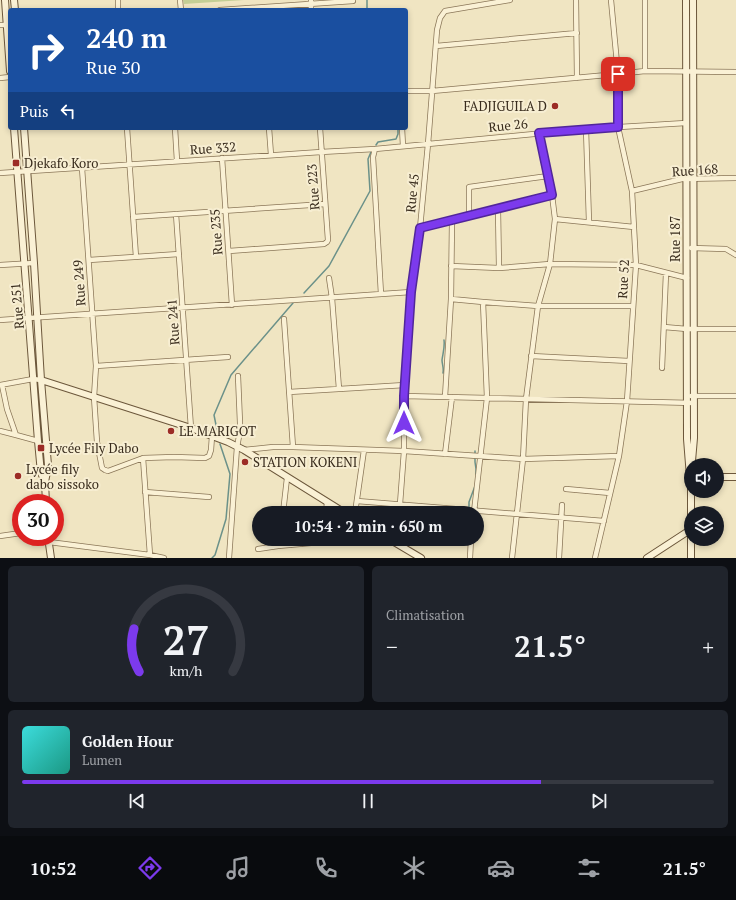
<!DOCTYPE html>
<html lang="fr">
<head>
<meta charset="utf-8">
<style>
	:root { --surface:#171b24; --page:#20242c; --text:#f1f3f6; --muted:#9ea1a6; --line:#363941; --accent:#7c3aed }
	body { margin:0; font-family:"PT Serif",serif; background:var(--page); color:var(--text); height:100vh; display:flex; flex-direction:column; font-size:15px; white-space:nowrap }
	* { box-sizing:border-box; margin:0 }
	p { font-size:13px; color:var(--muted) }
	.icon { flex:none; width:22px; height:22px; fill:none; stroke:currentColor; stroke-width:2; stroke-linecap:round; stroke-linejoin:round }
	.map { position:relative; height:558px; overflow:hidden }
	.sheet { display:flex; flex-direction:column; gap:8px; padding:8px; background:#0d0f14; flex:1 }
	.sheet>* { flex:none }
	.banner { position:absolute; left:8px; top:8px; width:400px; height:122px; border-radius:4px; box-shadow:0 2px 6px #0003; background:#1a4fa0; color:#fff; overflow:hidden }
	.fabs { position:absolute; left:684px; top:458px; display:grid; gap:8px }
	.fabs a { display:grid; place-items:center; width:40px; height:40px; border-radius:50%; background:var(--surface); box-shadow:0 2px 6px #0003; font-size:20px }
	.speed { position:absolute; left:12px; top:494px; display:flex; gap:8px; font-size:20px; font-weight:700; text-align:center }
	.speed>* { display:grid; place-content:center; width:52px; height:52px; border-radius:50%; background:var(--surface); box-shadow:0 2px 6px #0003; line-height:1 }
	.speed .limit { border:6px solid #d22; background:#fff; color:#111 }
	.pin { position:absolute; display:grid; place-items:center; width:34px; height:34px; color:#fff; margin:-17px; border-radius:8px; box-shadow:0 2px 6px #0006 }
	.me { position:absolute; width:44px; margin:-22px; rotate:0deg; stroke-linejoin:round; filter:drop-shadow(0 0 3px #0008) }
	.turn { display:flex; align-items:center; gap:14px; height:84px; padding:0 12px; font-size:18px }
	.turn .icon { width:52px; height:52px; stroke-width:2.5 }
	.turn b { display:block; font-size:28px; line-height:34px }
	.then { display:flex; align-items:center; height:38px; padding:0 12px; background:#0003; gap:8px; font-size:15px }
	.big { font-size:30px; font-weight:800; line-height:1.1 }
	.sheet .card { flex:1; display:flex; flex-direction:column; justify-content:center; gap:6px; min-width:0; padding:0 14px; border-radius:6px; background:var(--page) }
	.sheet .dial { align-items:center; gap:0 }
	.dial svg { height:104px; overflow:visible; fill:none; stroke:var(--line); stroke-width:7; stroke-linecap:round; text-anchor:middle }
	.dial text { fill:var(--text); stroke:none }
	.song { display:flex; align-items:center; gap:12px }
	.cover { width:48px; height:48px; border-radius:6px; background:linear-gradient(135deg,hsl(180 70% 55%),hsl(170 70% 35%)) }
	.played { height:4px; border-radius:2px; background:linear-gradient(90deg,var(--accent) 75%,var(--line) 75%) }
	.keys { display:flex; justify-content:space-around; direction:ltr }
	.heat { display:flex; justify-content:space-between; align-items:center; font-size:22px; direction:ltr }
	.sheet .tiles { flex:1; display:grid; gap:8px; grid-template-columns:1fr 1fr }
	.card:last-child { grid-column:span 2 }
	.trip { position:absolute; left:252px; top:506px; width:232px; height:40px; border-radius:20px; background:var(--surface); box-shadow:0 2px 6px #0003; font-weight:800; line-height:40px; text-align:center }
	.tab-bar { display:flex; height:64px; justify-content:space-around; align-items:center; background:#090b0e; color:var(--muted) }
	.tab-bar .icon { width:28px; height:28px }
	.tab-bar .on { color:var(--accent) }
	.tab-bar b { font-size:18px; color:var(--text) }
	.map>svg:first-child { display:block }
	.green { fill:#c4ce95 }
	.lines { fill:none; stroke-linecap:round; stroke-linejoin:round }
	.stream { stroke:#6b9189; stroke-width:1.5 }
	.street-casing { stroke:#8a7658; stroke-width:6 }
	.secondary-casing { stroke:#6c573b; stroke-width:8 }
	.street { stroke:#faf1d5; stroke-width:4.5 }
	.secondary { stroke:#faf1d5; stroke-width:6 }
	.route-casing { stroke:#51269a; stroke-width:10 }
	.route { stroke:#7c3aed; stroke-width:7 }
	.poi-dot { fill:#9c2c26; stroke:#f7eed2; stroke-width:1.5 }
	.labels { text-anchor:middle; stroke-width:4; stroke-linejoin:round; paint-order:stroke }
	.poi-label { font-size:13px; fill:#392c1d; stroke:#f7eed2; text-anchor:start }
	.street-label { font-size:13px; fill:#392c1d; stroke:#f7eed2 }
</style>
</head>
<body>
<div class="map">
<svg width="736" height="558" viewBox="0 0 736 558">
	<rect width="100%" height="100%" fill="#f0e5c2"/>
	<path class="green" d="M183,0H244L184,4Z"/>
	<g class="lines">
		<path class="stream" d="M367,0V10
			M376,145L378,142L396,139L398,134V128
			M304,293L329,266L370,191L368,159L371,152
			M443,373C444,368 442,364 442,360C443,353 445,347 444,340
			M218,435L214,415L231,375L293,303
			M475,451V462L476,469V474
			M469,513V502L475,486
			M212,558L215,555L226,519L230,474L220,444"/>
		<defs>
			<path id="street" d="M118,0V10
				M180,0L181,10
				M311,0V10
				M576,0L577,78
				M645,0V71
				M220,10L353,1
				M0,25H10
				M436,46L577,33
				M0,78L10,77
				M406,91H432L618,74L645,71L736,72
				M127,128L136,257
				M175,128L177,161
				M269,128L271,155
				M402,128L403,146
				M586,129L589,222
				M375,149L373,157L381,294
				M222,158L232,305
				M82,168L96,366L94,397L97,442L102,468L105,470L108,471L143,458L174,457L205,458L209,456L211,450L212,436
				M0,173L321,152L375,149L586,129L686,123
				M632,191L682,179L736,178
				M498,209L499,268
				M176,214L191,428
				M469,216V187L548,176
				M133,217L325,204
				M555,219L634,227
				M420,228L552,195
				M691,248L726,249L736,255
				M229,251L324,244L327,242L328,240L320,128
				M89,260L179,254
				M0,265L34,263
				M451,266L499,268L550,264L636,265L687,278
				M329,278L332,298L339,389
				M451,299L483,302L538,306H633
				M284,319L293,447
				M0,320L411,292
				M664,327L687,329H736
				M531,356L629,361
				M96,366L228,357
				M662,368L666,273
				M0,385L33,379L41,380
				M2,385L7,409L16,435L38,441
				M289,392L405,385
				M404,396L694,403
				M691,396H736
				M445,397L451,299L452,220
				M0,431L16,435
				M244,450L273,447H293L404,451L523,459L619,456
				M445,454L452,397
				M143,458L150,555
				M566,489L610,493
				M145,492L209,497
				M357,501L604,521
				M400,504L404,451V396L411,292L420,228L428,144L437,30L440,18L445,11L510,0
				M474,512L487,398L483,302
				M283,513L287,478
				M326,513L327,502
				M355,513L364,450
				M0,536L21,533
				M49,542L150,555L164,558
				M258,549L278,546L322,542H381L382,539
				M229,558L237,447L240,431V423L238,376
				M470,558L471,539
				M512,558L523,459L526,399L538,306L550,264L555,219L552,195L539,133
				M559,558L562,505
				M595,558L619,456L627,401L636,265L632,191L618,127V74L611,0"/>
			<path id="secondary" d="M5,0L10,71
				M14,0L15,10
				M686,0L687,439L690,477
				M14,128L38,441L41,473L45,482L46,503
				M24,128L34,263L41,380L48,465L47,472L45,482
				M41,380L191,428L228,442L244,450L345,513
				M692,461L694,438L693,0
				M717,477H736
				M48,537L51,558
				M389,539L421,558
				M647,558L690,530
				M691,558V474"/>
		</defs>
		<use href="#street" class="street-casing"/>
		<use href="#secondary" class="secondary-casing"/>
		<use href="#street" class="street"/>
		<use href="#secondary" class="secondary"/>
	</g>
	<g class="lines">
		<defs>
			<path id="route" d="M404,423V396L411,292L420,228L552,195L539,133L618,127V74"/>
		</defs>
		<use href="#route" class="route-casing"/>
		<use href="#route" class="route"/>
	</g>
	<g class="poi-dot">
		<circle cx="555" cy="106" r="4"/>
		<rect x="12" y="159" width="8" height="8" rx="2"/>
		<circle cx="171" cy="431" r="4"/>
		<rect x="37" y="444" width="8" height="8" rx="2"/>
		<circle cx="245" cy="462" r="4"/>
		<circle cx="18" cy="476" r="4"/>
	</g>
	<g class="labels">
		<g class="poi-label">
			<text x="547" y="111" text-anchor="end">FADJIGUILA D</text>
			<text x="24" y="168">Djekafo Koro</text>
			<text x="179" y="436">LE MARIGOT</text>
			<text x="49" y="453">Lycée Fily Dabo</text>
			<text x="253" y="467">STATION KOKENI</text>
			<text x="26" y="474">Lycée fily<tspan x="26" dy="15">dabo sissoko</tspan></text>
		</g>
		<g class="street-label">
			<text transform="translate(508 125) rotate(-6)" y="5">Rue 26</text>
			<text transform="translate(213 148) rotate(-4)" y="5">Rue 332</text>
			<text transform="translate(695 170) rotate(-4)" y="5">Rue 168</text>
			<text transform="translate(313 187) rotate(-94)" y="5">Rue 223</text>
			<text transform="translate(412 193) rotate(-84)" y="5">Rue 45</text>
			<text transform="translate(216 232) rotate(-94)" y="5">Rue 235</text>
			<text transform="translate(675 239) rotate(-90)" y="5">Rue 187</text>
			<text transform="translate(623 279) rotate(-87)" y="5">Rue 52</text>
			<text transform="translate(79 283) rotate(-94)" y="5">Rue 249</text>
			<text transform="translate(17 306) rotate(-95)" y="5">Rue 251</text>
			<text transform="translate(173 322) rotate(-94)" y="5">Rue 241</text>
		</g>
	</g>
</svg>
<div class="fabs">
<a><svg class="icon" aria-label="sound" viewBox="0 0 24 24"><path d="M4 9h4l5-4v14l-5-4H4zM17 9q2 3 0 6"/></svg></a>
<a><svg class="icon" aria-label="layers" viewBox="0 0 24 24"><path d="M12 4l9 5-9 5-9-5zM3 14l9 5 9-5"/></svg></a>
</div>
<div class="speed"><div class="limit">30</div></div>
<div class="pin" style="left:618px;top:74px;background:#d93025"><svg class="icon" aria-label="arrive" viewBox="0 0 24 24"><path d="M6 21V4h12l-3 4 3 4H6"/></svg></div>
<svg class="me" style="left:404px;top:423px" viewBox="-20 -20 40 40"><path d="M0-17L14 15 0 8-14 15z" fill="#7c3aed" stroke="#fff" stroke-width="4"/></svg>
<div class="trip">10:54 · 2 min · 650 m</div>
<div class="banner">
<div class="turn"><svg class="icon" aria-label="right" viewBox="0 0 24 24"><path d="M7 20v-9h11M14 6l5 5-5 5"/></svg><div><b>240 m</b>Rue 30</div></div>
<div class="then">Puis<svg class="icon" aria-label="left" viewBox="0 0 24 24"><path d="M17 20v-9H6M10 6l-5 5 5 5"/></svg></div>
</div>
</div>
<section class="sheet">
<div class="tiles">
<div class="card dial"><svg viewBox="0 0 100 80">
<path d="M14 69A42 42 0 1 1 86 69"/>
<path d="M14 69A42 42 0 0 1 10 36" stroke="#7c3aed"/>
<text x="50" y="56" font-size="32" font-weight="700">27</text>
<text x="50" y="72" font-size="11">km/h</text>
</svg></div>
<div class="card"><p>Climatisation</p>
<div class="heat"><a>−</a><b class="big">21.5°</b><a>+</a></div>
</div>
<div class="card">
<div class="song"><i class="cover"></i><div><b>Golden Hour</b><p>Lumen</p></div></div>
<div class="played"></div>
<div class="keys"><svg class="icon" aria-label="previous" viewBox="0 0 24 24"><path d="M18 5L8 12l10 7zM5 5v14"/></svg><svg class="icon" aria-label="pause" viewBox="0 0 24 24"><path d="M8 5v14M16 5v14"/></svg><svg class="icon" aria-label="next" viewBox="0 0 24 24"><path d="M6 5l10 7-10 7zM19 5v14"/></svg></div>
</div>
</div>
</section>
<nav class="tab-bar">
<b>10:52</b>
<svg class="icon on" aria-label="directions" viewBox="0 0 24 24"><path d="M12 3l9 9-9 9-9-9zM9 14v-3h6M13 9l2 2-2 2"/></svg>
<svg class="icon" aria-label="music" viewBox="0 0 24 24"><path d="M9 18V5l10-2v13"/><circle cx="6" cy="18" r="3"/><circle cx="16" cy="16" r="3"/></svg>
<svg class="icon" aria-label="phone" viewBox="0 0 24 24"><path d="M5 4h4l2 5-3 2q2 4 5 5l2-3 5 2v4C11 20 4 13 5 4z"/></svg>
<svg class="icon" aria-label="climate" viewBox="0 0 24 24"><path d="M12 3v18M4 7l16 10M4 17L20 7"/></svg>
<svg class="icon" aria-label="car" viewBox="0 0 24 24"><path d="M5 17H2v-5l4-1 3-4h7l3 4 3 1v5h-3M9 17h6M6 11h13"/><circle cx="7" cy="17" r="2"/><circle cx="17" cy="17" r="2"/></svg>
<svg class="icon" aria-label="filters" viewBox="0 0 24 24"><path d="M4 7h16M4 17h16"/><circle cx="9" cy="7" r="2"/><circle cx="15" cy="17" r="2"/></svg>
<b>21.5°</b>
</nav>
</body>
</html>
